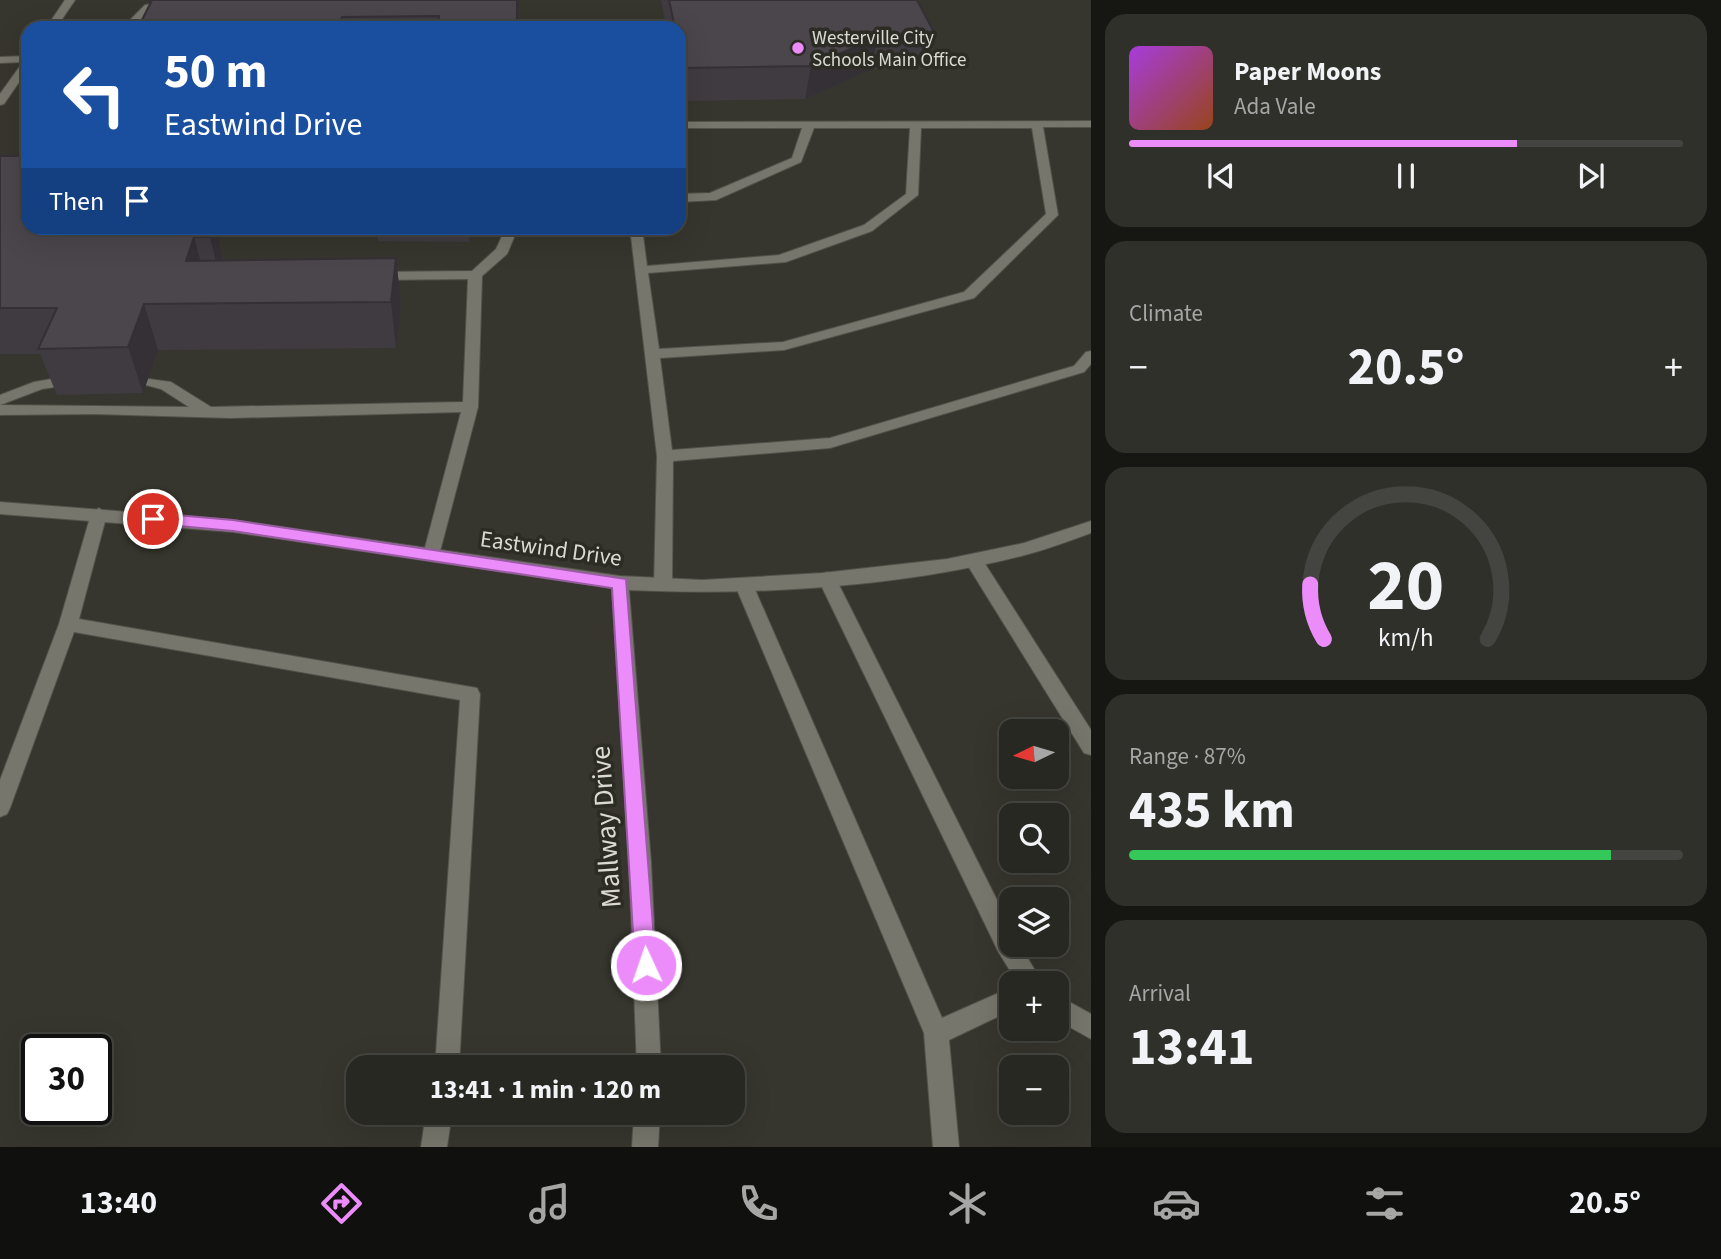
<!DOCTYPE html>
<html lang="en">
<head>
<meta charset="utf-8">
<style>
	:root { --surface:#282822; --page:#30302a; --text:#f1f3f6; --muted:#a5a6a5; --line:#444440; --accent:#ec8cfa }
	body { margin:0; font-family:"Source Sans 3",sans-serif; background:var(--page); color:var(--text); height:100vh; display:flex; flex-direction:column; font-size:26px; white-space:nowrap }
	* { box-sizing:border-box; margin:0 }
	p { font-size:23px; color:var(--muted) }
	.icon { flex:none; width:38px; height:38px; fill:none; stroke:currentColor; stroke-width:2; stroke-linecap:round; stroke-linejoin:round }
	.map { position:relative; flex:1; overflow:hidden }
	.panel { display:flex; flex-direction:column; gap:14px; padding:14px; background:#161613; width:630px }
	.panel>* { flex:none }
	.top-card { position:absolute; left:21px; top:21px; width:665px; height:214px; border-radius:21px; box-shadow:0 7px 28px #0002,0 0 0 2px var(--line); background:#1a4fa0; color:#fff; overflow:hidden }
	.needle { width:46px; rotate:265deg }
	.tools { position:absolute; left:999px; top:719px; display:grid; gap:14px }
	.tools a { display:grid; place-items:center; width:70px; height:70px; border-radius:14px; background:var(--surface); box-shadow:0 7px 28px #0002,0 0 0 2px var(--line); font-size:35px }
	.speed { position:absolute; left:21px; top:1034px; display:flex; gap:14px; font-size:35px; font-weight:700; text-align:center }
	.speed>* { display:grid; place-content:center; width:91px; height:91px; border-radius:50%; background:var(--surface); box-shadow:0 7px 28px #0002,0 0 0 2px var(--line); line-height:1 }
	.speed .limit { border:4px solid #111; border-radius:10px; background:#fff; color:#111 }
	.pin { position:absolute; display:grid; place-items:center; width:60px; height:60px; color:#fff; margin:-30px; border:4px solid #fff; border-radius:50%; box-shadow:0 2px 7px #0007 }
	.me { position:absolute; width:77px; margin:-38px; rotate:357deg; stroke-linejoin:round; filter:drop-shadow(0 0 5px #0008) }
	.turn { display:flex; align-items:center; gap:24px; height:147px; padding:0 28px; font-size:32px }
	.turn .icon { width:91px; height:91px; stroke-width:2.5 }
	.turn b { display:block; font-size:49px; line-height:60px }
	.then { display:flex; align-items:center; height:66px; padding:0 28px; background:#0003; gap:14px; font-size:26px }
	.big { font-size:52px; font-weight:700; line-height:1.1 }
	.panel .widget { flex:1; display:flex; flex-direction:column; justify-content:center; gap:10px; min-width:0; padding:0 24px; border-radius:21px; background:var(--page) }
	.panel .dial { align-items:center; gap:0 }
	.dial svg { height:182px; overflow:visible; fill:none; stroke:var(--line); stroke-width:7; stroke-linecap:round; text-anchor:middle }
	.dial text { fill:var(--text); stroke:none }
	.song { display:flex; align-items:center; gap:21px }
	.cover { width:84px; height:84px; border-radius:10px; background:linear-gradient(135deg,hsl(280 70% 55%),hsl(20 70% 35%)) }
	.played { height:7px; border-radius:4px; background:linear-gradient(90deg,var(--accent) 70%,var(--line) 70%) }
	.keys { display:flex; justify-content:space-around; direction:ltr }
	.heat { display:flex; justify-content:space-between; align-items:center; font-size:38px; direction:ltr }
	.charge { height:10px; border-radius:5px; background:linear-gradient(90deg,#34c759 87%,var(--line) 0) }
	.trip { position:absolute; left:346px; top:1055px; width:399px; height:70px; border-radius:21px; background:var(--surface); box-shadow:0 7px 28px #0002,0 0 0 2px var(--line); font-weight:700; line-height:70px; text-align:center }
	.tabs { display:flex; height:112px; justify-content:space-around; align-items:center; background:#10100e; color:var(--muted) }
	.tabs .icon { width:49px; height:49px }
	.tabs .on { color:var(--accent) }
	.tabs b { font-size:32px; color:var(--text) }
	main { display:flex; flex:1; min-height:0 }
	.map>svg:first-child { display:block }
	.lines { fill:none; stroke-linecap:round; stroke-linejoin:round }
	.lane-casing { stroke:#52524b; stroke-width:2 }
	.street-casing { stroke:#52524b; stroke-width:2 }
	.lane { fill:#76766c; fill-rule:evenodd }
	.street { fill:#76766c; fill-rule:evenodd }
	.wall { fill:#403b41 }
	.shaded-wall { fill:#343035 }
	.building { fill:#4b454c; stroke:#343035; stroke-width:2 }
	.route { fill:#ec8cfa; stroke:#995ba2; stroke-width:2 }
	.poi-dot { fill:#ec8cfa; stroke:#2c2b24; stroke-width:2.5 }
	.labels { text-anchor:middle; stroke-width:7; stroke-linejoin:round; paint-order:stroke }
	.far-poi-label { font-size:19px; fill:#dadad5; stroke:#2c2b24; text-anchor:start }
	.street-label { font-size:23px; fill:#dadad5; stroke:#2c2b24 }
	.near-street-label { font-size:28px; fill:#dadad5; stroke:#2c2b24 }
</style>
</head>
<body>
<main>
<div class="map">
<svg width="1091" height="1147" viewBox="0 0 1091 1147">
	<rect width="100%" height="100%" fill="#36362e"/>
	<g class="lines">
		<defs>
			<path id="lane" d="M65,0H75L56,28H46Z
				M170,1L175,4L173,6L151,9L133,28H122L145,5Z
				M28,56V69L4,104L0,105V94L23,62L0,63V57Z
				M1091,121V127H1043L1058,215L974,298L784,350L660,358L672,450L830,438L1074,366L1086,352L1091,351V364L1084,372L830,448L673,461L672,586L669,591H657L654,586L657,456L630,228H642L647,266L779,255L864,225L906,194L910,128H814L801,162L716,200L679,202V194L710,193L792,158L802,128H679V122ZM921,128H1032L1046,214L964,292L783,342L659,349L648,273L786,262L872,231L918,195Z
				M506,228H518L507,254L482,276L478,407L438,559L432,561L423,555L461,412L231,418L94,414L0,415V405L189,407L161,389L142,384V378L171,382L211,407L463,402L468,279L377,280L370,276L377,272L472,271L496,249Z
				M63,377L70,382L68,385L42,389L0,405V395L34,382Z
				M99,508L107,514L79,619L477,688L480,694L459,1068H435L460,700L74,632L10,808L7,814L0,817V780L59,624L91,514Z
				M974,555L980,556L1091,730V755L1084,753L968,566L965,561Z
				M827,572L836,579L1012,930V945H1020L1043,984H1018L998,951L818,579Z
				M744,578L750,580L753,585L942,1018L1012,987V1010L949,1040L959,1147H933L924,1033L735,585L738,580Z
				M1057,995L1091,1014V1039L1057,1020Z
				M426,1113H452L447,1147H421Z"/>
			<path id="street" d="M0,502L233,520L620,576L702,580L822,573L947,559L1024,543L1091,521V533C1069,541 1048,549 1025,555C903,587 755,596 629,590L651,862L661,1068H637L629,862L612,588L233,532L0,514Z
				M634,1113H660L658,1147H632Z"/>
		</defs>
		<use href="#lane" class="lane-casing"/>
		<use href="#street" class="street-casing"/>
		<use href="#lane" class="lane"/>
		<use href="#street" class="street"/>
	</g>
	<path class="wall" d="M152,0H519L518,28H139V26Z
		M661,0H917L936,36L928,69H871L805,99L680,101L679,28H666Z
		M0,156L28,228H469V242L378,241L377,233L222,234L219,244L223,261L396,258L401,304L396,348L158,350L143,393L57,395L40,354H0Z"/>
	<path class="shaded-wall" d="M517,0H519L518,28H517Z
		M342,17L344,28H339Z
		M878,37L871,69L805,99L811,66Z
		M200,228H220L222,234L219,244L225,270L221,282L210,237Z
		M194,237L206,282L186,261Z
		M396,258L401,304L396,348L391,302Z
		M144,304L158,350L143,393L128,347Z"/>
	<path class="building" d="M152,0H517V28H438L439,16L342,17L339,28H261L262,25L139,26Z
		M669,0H917L936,36L878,37L811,66L683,68L679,49V28H675Z
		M0,156H28V228H213L210,237H194L186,261L396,258L391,302L144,304L128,347L38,349L57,308H0Z"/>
	<path class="route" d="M153,513L233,520L626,579L656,965L653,973L646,976L638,973L635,965L612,588L233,531L147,523L145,519Z"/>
	<circle class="poi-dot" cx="798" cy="48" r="7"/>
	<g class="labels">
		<g class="far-poi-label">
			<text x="812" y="44">Westerville City<tspan x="812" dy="22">Schools Main Office</tspan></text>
		</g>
		<g class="street-label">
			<text transform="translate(551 548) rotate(8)" y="8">Eastwind Drive</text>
		</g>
		<g class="near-street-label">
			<text transform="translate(605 827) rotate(-94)" y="10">Mallway Drive</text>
		</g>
	</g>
</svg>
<div class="tools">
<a><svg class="needle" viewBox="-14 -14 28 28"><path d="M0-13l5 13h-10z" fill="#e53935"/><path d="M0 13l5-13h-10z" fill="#a5a6a5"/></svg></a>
<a><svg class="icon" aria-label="search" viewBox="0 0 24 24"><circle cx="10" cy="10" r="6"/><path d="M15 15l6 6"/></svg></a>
<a><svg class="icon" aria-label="layers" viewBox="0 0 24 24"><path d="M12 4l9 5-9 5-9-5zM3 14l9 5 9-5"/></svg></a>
<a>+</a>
<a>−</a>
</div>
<div class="speed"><div class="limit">30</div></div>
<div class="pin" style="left:153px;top:519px;background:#d93025"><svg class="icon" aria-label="arrive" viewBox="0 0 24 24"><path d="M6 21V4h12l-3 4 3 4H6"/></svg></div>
<svg class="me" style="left:646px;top:965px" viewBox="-20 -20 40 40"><circle r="17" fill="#ec8cfa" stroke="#fff" stroke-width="3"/><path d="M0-11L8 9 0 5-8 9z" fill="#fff"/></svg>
<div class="trip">13:41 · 1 min · 120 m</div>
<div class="top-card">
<div class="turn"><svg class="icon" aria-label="left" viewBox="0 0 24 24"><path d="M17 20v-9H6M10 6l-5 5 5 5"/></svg><div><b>50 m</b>Eastwind Drive</div></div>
<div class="then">Then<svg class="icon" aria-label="arrive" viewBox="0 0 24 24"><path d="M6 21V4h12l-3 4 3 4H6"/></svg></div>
</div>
</div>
<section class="panel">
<div class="widget">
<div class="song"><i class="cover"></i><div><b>Paper Moons</b><p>Ada Vale</p></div></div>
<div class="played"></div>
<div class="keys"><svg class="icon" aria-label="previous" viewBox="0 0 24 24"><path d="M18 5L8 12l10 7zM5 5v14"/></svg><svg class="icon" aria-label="pause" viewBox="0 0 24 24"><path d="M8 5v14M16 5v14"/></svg><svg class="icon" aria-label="next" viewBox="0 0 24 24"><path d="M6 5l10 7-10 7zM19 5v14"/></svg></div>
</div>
<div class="widget"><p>Climate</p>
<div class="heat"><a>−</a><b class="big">20.5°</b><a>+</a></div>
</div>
<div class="widget dial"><svg viewBox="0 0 100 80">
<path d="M14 69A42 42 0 1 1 86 69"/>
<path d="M14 69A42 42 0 0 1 8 45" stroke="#ec8cfa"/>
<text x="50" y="56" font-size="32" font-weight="700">20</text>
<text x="50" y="72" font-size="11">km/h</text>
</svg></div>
<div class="widget"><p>Range · 87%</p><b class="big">435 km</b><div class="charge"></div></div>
<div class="widget"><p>Arrival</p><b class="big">13:41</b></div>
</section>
</main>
<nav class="tabs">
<b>13:40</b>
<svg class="icon on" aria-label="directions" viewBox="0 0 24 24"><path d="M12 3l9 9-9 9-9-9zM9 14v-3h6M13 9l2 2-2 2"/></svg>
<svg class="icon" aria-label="music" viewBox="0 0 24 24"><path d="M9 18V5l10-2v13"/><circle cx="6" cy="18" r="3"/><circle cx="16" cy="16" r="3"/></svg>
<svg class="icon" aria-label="phone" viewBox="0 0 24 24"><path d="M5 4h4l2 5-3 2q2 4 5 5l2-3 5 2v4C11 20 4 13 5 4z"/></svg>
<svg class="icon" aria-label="climate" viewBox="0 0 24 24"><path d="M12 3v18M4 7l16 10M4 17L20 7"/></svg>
<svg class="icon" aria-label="car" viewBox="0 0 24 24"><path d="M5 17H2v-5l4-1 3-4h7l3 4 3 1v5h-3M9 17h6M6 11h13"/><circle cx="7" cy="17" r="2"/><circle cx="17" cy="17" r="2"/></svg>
<svg class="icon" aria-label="filters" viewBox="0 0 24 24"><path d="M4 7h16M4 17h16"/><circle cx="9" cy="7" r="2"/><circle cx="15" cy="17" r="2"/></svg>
<b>20.5°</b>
</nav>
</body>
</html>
